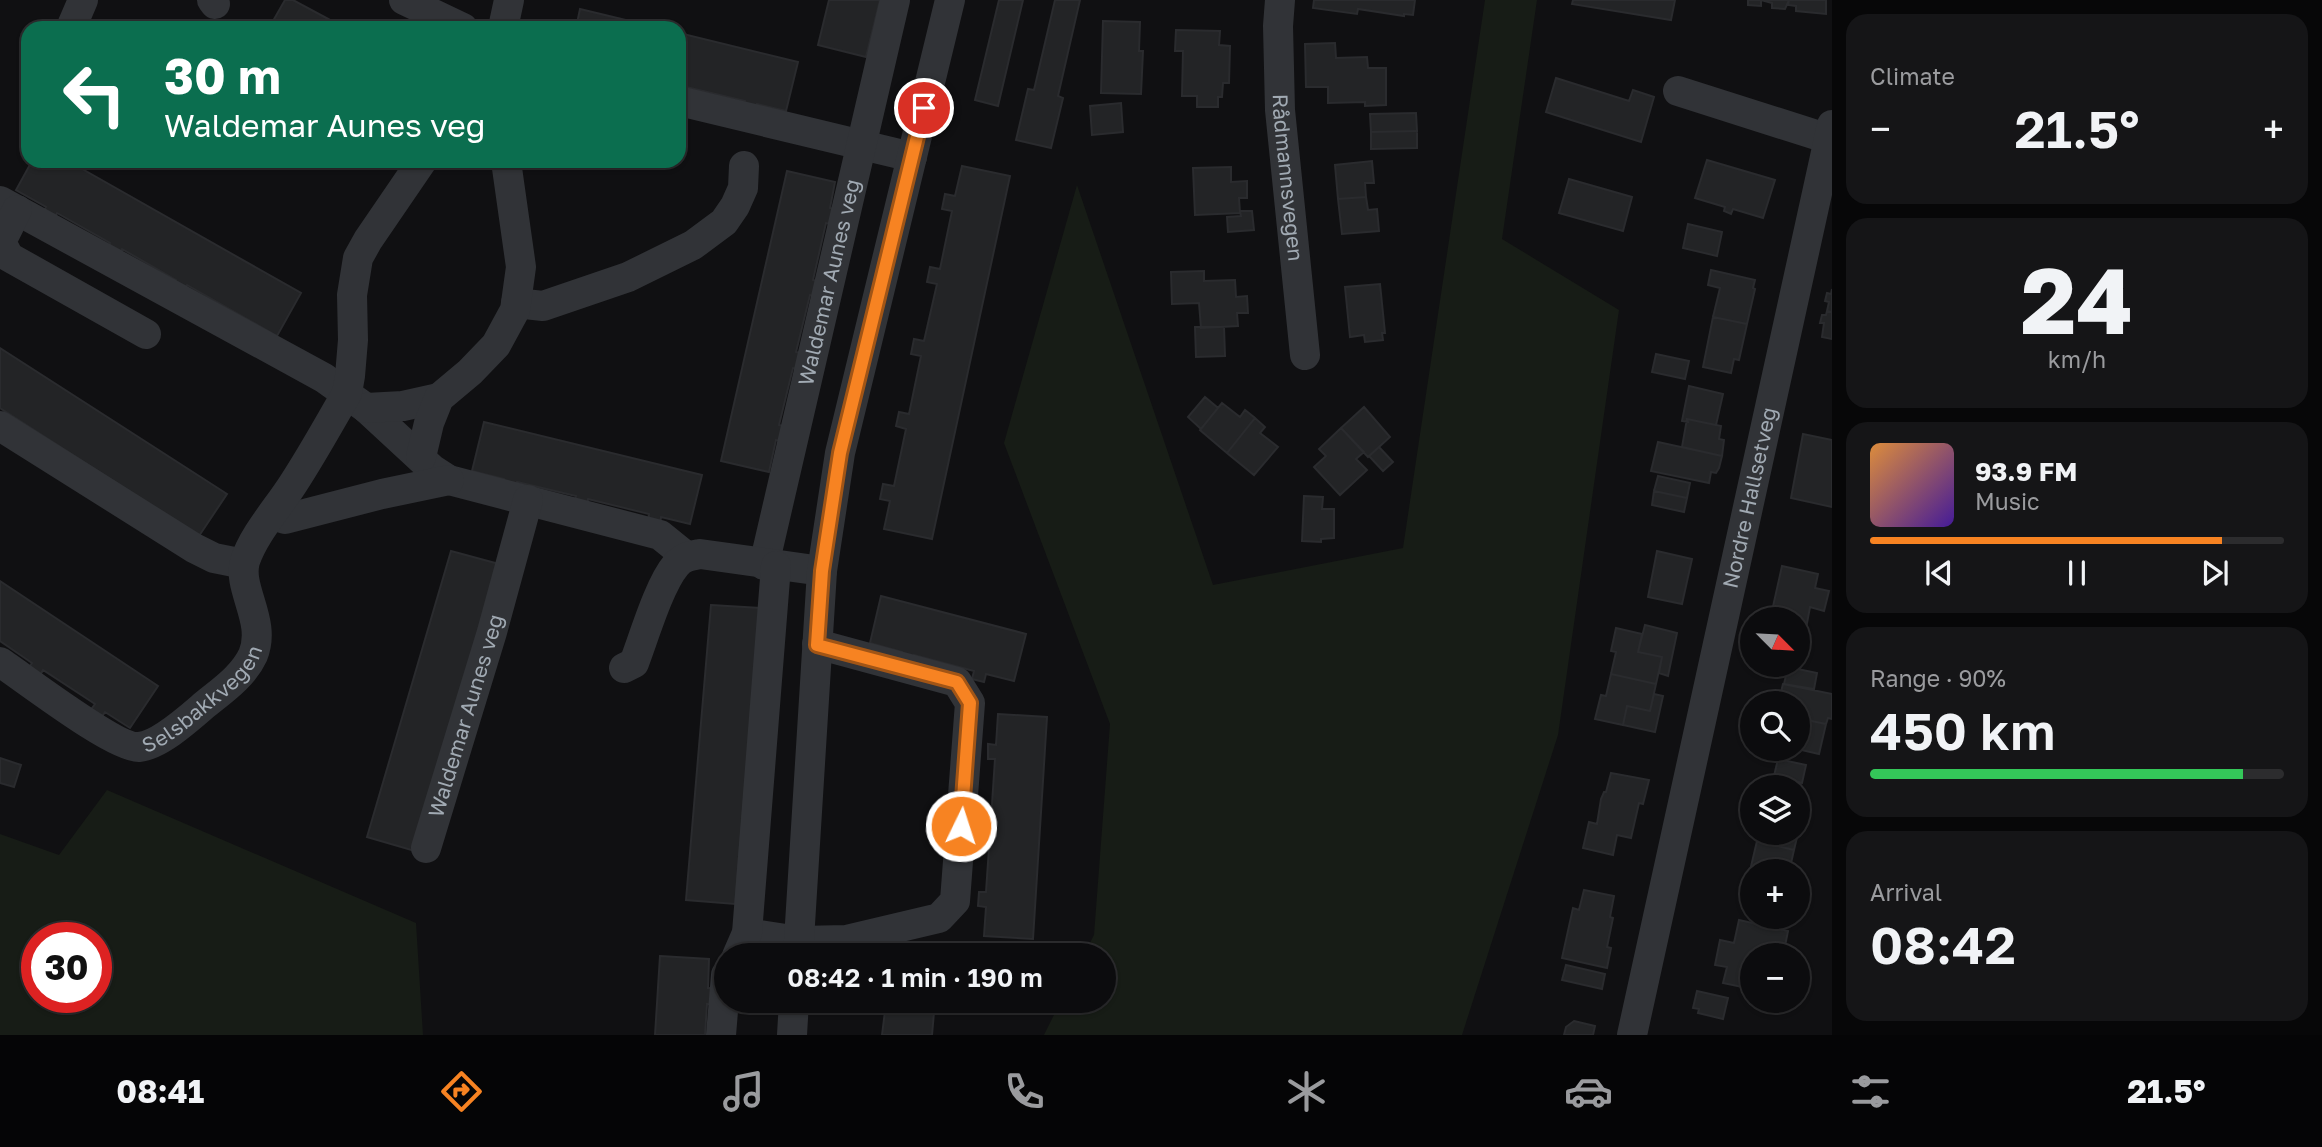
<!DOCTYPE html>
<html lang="en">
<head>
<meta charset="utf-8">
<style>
	:root { --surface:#0c0c0e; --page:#151517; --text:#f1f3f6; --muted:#9a9b9e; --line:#2c2c2e; --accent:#f78322 }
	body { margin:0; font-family:"Golos Text",sans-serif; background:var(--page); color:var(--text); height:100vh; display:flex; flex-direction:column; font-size:26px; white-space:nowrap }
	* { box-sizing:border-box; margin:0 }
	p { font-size:23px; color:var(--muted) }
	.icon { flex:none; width:38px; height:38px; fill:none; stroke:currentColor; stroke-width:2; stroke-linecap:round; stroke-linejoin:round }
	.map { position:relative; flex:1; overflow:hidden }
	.side { display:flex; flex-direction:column; gap:14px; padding:14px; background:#070708; width:490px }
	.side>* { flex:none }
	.hud { position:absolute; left:21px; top:21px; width:665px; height:147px; border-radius:21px; box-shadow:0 2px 5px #0004,0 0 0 2px var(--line); background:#0b6e4f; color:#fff; overflow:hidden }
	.needle { width:46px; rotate:114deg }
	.tools { position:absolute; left:1740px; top:607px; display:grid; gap:14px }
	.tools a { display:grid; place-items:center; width:70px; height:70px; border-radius:50%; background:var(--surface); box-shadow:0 2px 5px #0004,0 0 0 2px var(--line); font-size:35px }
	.speed { position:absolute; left:21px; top:922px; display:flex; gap:14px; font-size:35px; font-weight:700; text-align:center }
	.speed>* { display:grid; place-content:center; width:91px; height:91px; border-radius:50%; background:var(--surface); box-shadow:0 2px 5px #0004,0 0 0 2px var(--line); line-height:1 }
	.speed .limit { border:10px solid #d22; background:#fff; color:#111 }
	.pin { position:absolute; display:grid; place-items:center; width:60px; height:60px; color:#fff; margin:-30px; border:4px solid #fff; border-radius:50%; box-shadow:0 2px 7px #0007 }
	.me { position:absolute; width:77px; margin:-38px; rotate:4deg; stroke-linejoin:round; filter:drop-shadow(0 0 5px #0008) }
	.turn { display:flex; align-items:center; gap:24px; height:147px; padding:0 28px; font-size:32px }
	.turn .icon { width:91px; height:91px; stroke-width:2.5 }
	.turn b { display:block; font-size:49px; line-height:60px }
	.big { font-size:52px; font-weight:600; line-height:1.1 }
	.side .tile { flex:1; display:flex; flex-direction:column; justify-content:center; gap:10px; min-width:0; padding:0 24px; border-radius:21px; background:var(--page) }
	.side .dial { align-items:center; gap:0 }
	.dial b { font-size:91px; line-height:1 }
	.song { display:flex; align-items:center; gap:21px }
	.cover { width:84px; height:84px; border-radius:10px; background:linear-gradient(135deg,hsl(30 70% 55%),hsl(260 70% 35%)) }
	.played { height:7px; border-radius:4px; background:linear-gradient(90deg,var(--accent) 85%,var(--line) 85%) }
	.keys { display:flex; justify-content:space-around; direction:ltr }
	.heat { display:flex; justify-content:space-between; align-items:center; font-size:38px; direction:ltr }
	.charge { height:10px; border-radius:5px; background:linear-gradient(90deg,#34c759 90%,var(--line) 0) }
	.trip { position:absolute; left:714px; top:943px; width:402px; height:70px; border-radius:35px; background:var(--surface); box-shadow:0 2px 5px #0004,0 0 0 2px var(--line); font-weight:600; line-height:70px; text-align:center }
	.menu { display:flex; height:112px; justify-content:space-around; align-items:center; background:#050506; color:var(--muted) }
	.menu .icon { width:49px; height:49px }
	.menu .current { color:var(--accent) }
	.menu b { font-size:32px; color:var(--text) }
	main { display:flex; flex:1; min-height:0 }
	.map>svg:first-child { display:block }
	.green { fill:#171c16; fill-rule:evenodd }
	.building { fill:#232426; stroke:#2a2b2e; stroke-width:2 }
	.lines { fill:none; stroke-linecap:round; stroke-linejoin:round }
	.minor { stroke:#313337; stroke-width:30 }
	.route-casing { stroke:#a15516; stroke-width:18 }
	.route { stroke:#f78322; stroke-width:12 }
	.labels { text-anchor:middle; stroke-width:7; stroke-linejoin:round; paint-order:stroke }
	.street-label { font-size:21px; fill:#a1aab3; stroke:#0b0b0d }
</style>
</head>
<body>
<main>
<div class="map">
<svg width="1832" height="1035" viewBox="0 0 1832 1035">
	<rect width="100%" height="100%" fill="#101012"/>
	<path class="green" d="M1485,0H1537L1502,239L1619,310L1558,735L1462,1035H1044L1061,1001H1104V956L1084,955L1094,935L1110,724L1004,443L1077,185L1213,585L1403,548Z
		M107,790L416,923L423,1035H0V834L59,855ZM37,938H96V998H37Z"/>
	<path class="building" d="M285,0H293L332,21L328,28H269Z
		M829,0H880L866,57L818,45Z
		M999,0H1023L998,106L975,100Z
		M1055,0H1080L1058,96L1063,98L1051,148L1016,140L1028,89L1034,90Z
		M1314,0H1415L1413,15L1404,14V16L1358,9L1357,14L1313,8Z
		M1573,0H1675L1671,20L1572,4Z
		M1748,0H1761V6L1748,5Z
		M1761,0H1789L1785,9L1772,8V3Z
		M1789,0H1826V14L1796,11V6L1788,5Z
		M580,9L659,28H576Z
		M1103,21L1140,22L1139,51H1143L1141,94L1101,93Z
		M1176,30L1220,31L1219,45L1230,46L1229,83H1223L1222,97H1218V107H1197V96H1182L1183,51H1175Z
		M679,33L798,62L786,111L757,104L756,112L743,109L745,101L686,87L684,94L679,92Z
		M1335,43L1336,58L1367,57L1368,68H1386V105L1365,106V102L1328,103V87H1306L1305,44Z
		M1556,78L1629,101L1633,90L1654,97L1641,142L1546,112Z
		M1121,103L1123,132L1092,135L1090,106Z
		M1416,113L1417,131L1371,132L1370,114Z
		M1417,131V148L1371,149V132Z
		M1707,160L1775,180L1763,218L1733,209L1731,214L1724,211L1725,207L1695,198Z
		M32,161H68L301,293L277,336L187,285L183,292L172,286L176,280L122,249L118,256L107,249L110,243L57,213L53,220L42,214L46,207L16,190Z
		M1372,161L1374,183H1365L1366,197L1338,199L1335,165Z
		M962,166L1010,176L932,539L884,529L890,501L880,499L883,484L894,486L906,429L896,426L899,412L909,414L921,356L911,354L914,339L924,341L937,284L927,282L930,267L940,269L952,211L942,209L945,194L955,196Z
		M1231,167V182L1247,181V198H1239L1240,213L1195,215L1193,168Z
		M787,171L835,182L830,208L838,210L835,225L826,223L813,280L821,282L818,297L810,295L796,352L805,354L801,369L793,368L779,425L788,427L785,442L776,440L769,472L721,461Z
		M1569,179L1632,197L1623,231L1559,213Z
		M1366,197L1368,210L1377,209L1379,231L1342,234L1338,199Z
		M1240,211H1252L1254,230L1228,232L1227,217L1241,216Z
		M1688,224L1722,232L1717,256L1683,248Z
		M1711,270L1755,280L1753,288L1755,289L1747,324L1713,317L1720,288L1708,285Z
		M1204,271V281L1235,280L1236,297L1247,296L1248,313H1237L1238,326L1201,328L1199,303L1172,304L1171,272Z
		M1380,284L1385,333H1382L1383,340L1365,342L1364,335L1350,337L1345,287Z
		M1832,289V312L1827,311L1829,302L1825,301L1827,293L1831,294Z
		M1827,311L1832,312V339L1822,337L1824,323H1820L1822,315H1826Z
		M1713,317L1747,324L1739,360L1734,359L1731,373L1703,367Z
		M1195,327H1224L1225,356L1196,357Z
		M0,348L227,494L199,536L0,408Z
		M1656,354L1689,361L1685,379L1652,372Z
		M1689,386L1723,394L1716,425L1687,419L1688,422L1682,421Z
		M1205,397L1218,408L1201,429L1188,417Z
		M1222,403L1240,417L1245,410L1255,418L1227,453L1200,430Z
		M1364,407L1390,437L1368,457L1341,428Z
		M1255,418L1265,427L1260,433L1278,447L1254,475L1227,453Z
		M1687,419L1721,426L1719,439L1724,440L1722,456L1682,447Z
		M484,422L702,475L690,524L661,517L660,524L648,521L649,514L588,499L587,506L574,503L576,496L517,482L515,488L503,485L504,479L472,471Z
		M1341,428L1364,452L1356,459L1367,470L1340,495L1314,467L1326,456L1319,449Z
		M1803,434L1832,440V507L1791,498Z
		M1658,442L1722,456L1719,468L1716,473L1711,472L1709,483L1651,471Z
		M1379,447L1393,462L1383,471L1369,456Z
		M1658,476L1690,483L1687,498L1654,491Z
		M1654,491L1687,498L1684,512L1652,505Z
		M1304,496L1323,497L1322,509H1334V538L1321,539V542L1302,541Z
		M451,551L499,564L415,851L367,837Z
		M1657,551L1692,559L1682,604L1648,597Z
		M1782,566L1818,574L1815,588L1829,591L1824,611L1810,607L1805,634L1797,632V620H1770Z
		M0,581L158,686L130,728L105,712L101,718L90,711L95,704L43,670L39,677L28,669L32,663L0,641Z
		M881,596L1026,634L1014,681L986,674L984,682L972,679L974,671L914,655L912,663L899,660L902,652L870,643Z
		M711,605L760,608L735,904L686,900Z
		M1645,625L1677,633L1668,676L1659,673L1662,657L1638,652Z
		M1616,628L1642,634L1638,652L1662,657L1656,684L1611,674L1616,652L1611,651Z
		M1788,667L1817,673L1814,689L1784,684Z
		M1611,674L1656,684L1650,711L1627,706L1623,725L1595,719L1601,695L1606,696Z
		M1783,684L1832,694V719L1828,718L1826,724L1797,718V704H1778Z
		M1654,694L1663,696L1655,732L1623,725L1627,706L1650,711Z
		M998,714L1047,717L1033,939L984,936L986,907L978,906L979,892H986L990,833H983L984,819H991L995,759H988V744L996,745Z
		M1797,718L1826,724L1819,754L1797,749Z
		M0,758L21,765L14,787L0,783Z
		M1778,759L1806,765L1802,783L1774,776Z
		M1611,773L1649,780L1643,804L1639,803L1631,838L1617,835L1613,855L1583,848L1589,822L1597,824L1601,799L1604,792H1606Z
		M1797,799L1805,801L1802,816L1797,815Z
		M1797,815L1802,816L1794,850L1757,841L1759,833H1797Z
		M1757,841L1794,850L1789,872H1752V875H1749Z
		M1584,890L1614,896L1610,917L1613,918L1607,947L1611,948L1607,968L1562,958L1573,908L1579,910Z
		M1739,920L1788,931L1783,956H1752V989L1723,983L1727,967L1715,965L1720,940L1734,943Z
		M660,956L709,959L708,988H715L714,1005L707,1004L705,1035H655Z
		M1566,965L1605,974L1602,989L1562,980Z
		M1697,991L1728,998L1723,1019L1698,1013L1699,1009L1693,1008Z
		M878,1001H935L932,1035H882L885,1011H877Z
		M1574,1021L1595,1026L1593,1035H1564L1566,1027Z"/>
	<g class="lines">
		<g class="minor">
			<path d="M212,0L215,4"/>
			<path d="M404,0L463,28"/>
			<path id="s1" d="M1280,0L1278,26L1280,110L1305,355"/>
			<path d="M71,28L83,0"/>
			<path d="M503,28L509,0"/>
			<path d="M1678,91L1829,139"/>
			<path d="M679,101L912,157"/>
			<path d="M0,201L324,378L366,408L432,469L449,480L660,535L686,556"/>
			<path d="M17,210L1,242L9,257L146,334"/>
			<path d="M516,303L543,306L628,277L693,245L724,222L735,206L743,188L744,166"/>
			<path d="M366,408L403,406L439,398"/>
			<path d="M0,426L194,548L214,558L244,564"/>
			<path d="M421,457L429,423L439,398L470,372L496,345L515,310L521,267L506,161"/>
			<path d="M272,515L285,519L382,494L449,480"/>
			<path id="s2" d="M764,565L895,0"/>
			<path id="s3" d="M0,662C24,678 116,749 139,747C159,745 187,720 202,707C220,692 243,677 253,655C267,621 237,589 245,561C254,534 277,509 293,484C312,455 329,424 347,393L350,376L353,340L352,295L358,258L368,240L422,161"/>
			<path d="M624,668L634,663C644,637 659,585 676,565C683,557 690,556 700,554L822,571"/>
			<path id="s4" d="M426,848L492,632L528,500"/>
			<path d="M747,933L799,941L846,940L939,918L955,901L970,703L957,682L817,644"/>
			<path d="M737,956L747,933L776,566"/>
			<path d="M798,956L822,571L840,453L950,0"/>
			<path d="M721,1035L726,975"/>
			<path d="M792,1035L794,1001"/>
			<path id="s5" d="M1632,1035L1832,125"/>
		</g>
	</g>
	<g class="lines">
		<defs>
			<path id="route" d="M924,108L840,453L822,571L817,645L957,682L970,703L961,826"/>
		</defs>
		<use href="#route" class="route-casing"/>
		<use href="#route" class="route"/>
	</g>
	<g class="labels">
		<g class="street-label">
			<text dy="7" stroke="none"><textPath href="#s1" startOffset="178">Rådmannsvegen</textPath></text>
			<text dy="7" stroke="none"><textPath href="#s2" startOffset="290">Waldemar Aunes veg</textPath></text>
			<text dy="7" stroke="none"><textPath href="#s5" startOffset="550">Nordre Hallsetveg</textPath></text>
			<text dy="7" stroke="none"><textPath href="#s3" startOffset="245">Selsbakkvegen</textPath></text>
			<text dy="7" stroke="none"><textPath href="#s4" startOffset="138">Waldemar Aunes veg</textPath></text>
		</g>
	</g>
</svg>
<div class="tools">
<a><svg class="needle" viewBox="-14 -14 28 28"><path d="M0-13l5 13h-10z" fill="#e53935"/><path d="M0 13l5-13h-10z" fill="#9a9b9e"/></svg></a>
<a><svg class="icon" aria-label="search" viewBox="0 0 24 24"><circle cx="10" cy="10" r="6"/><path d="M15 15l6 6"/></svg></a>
<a><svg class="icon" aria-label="layers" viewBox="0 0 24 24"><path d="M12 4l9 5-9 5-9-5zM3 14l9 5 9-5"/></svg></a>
<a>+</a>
<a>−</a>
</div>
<div class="speed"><div class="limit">30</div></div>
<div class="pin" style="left:924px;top:108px;background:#d93025"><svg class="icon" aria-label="arrive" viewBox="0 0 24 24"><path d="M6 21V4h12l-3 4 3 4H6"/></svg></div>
<svg class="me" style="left:961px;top:826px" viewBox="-20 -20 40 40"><circle r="17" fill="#f78322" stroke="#fff" stroke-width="3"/><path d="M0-11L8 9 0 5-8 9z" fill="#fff"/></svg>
<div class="trip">08:42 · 1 min · 190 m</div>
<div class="hud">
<div class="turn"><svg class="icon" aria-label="left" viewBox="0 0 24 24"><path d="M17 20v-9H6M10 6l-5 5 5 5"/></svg><div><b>30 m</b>Waldemar Aunes veg</div></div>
</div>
</div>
<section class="side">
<div class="tile"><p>Climate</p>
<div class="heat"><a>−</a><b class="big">21.5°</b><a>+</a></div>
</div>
<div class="tile dial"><b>24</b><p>km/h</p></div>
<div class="tile">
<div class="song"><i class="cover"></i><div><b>93.9 FM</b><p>Music</p></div></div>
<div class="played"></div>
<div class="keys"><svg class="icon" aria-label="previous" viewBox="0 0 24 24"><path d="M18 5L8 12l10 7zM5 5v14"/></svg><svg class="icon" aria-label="pause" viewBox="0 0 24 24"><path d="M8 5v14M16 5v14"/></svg><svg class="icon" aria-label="next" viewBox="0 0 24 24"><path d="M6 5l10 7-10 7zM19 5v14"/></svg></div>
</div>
<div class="tile"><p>Range · 90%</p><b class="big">450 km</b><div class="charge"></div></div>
<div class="tile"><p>Arrival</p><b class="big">08:42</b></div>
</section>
</main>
<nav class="menu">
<b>08:41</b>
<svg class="icon current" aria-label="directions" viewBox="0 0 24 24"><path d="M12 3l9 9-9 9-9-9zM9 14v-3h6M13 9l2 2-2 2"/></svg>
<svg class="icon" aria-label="music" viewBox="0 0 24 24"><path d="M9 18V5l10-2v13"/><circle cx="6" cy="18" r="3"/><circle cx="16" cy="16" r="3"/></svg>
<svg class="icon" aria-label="phone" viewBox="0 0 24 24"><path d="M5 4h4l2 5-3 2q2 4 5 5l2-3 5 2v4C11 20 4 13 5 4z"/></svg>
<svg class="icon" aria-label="climate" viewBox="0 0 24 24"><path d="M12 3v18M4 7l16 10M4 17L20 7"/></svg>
<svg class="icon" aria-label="car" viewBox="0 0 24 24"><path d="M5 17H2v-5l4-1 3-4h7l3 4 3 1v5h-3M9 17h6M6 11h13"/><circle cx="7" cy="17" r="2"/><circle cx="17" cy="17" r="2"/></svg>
<svg class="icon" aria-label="filters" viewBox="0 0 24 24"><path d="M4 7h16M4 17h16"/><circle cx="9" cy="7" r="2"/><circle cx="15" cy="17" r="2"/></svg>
<b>21.5°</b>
</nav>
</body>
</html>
